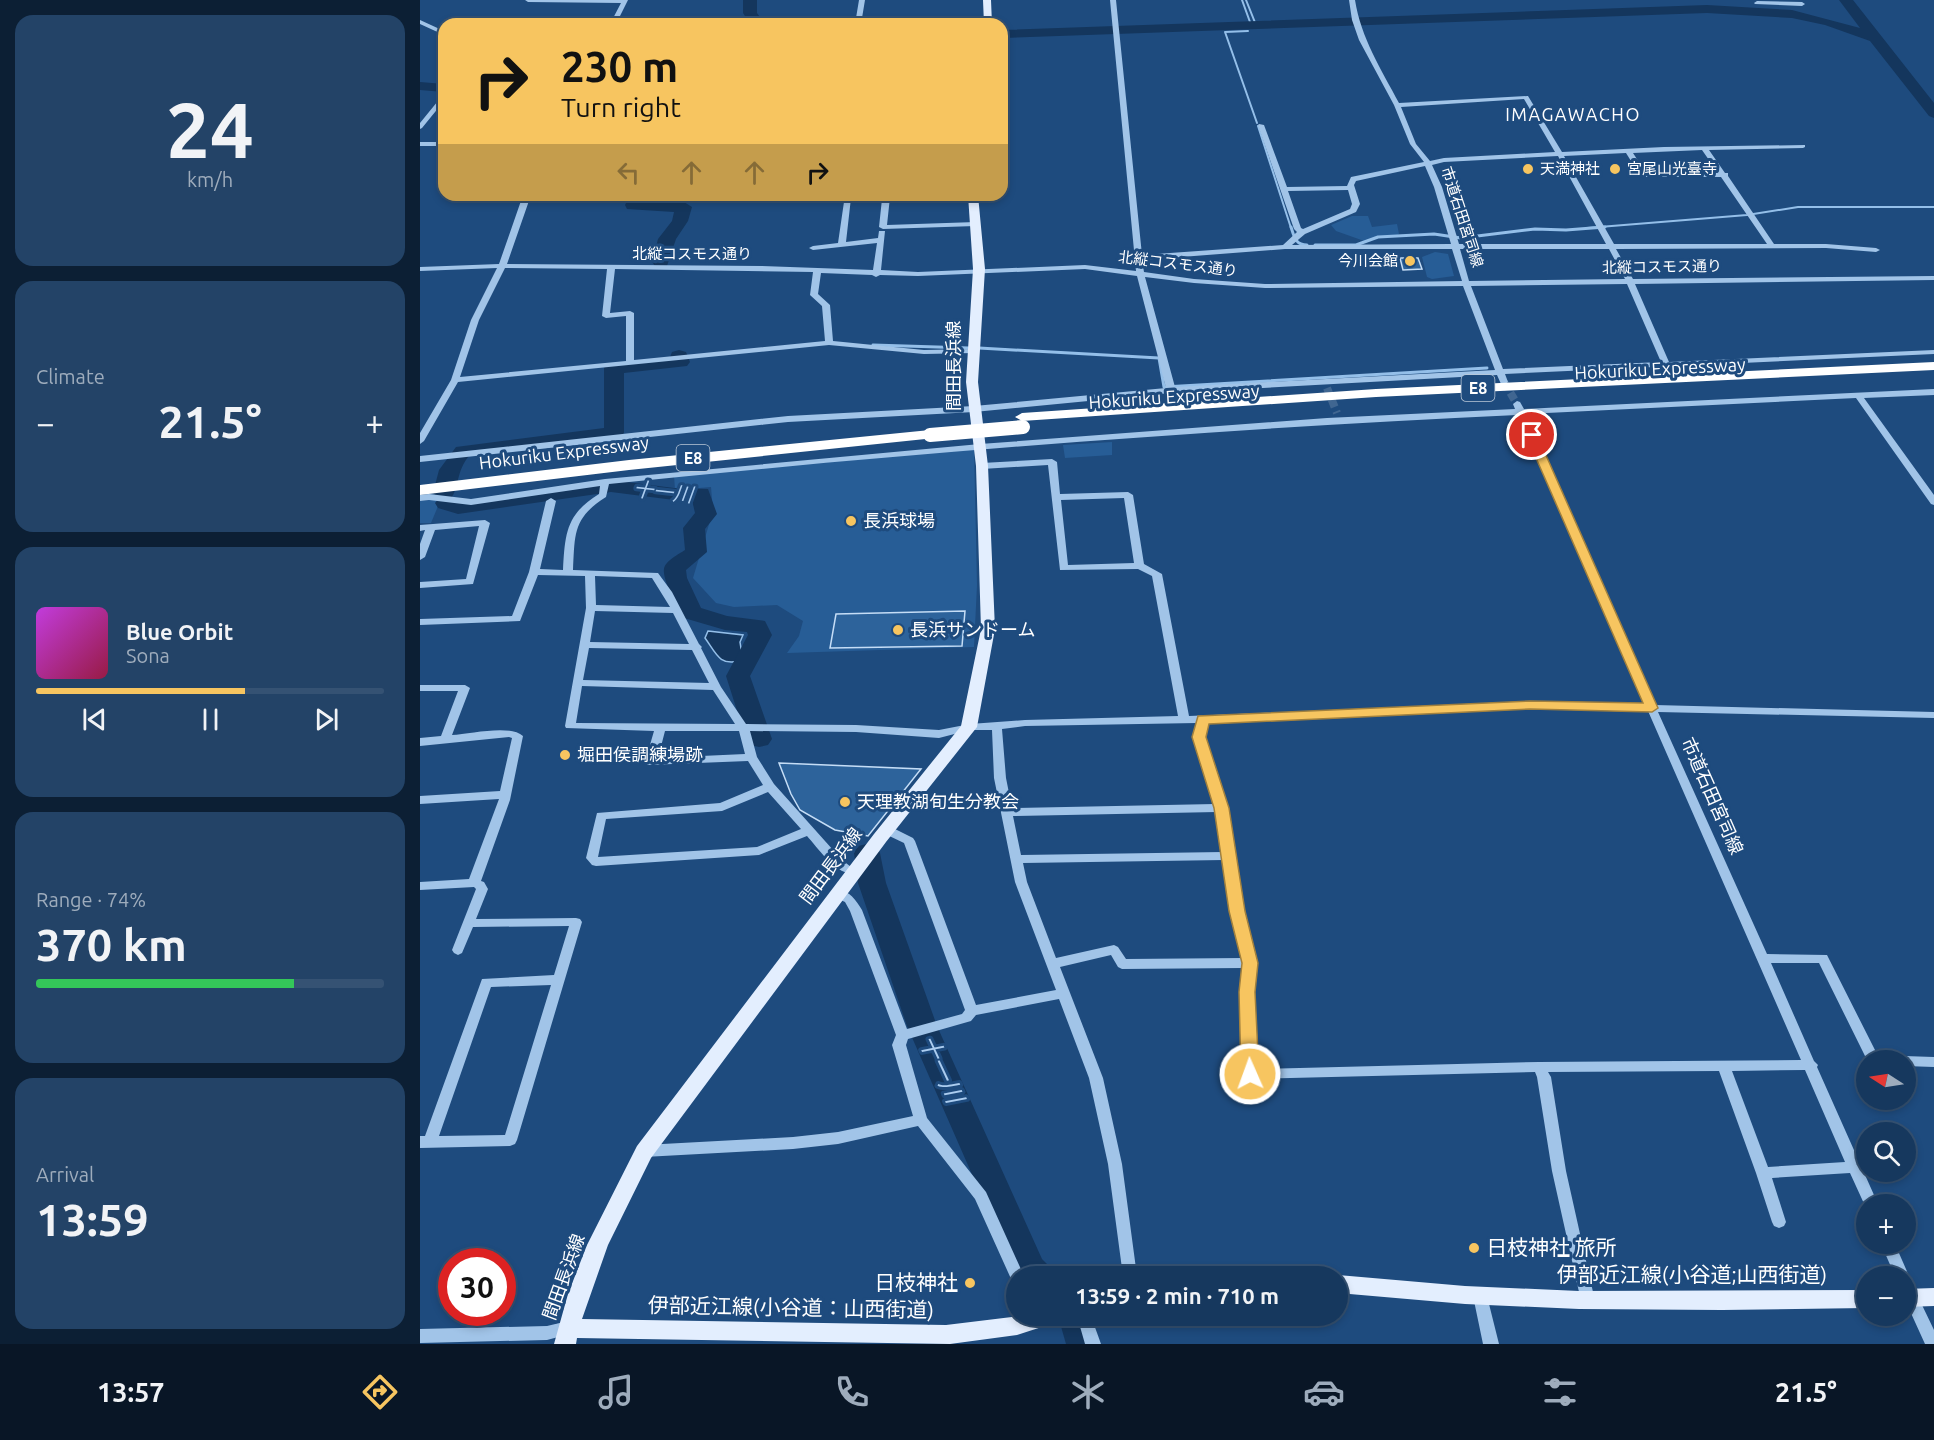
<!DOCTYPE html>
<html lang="en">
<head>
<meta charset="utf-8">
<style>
	:root { --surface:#16385e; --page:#234367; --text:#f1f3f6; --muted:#9eacbc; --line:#355273; --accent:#f7c560 }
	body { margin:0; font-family:Ubuntu,"Noto Sans JP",sans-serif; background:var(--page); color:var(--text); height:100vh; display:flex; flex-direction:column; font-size:22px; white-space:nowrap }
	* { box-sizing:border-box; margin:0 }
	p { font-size:20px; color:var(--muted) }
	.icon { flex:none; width:33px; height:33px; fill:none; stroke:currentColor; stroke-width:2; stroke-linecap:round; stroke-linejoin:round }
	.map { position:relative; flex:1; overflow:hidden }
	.drawer { display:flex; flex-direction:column; gap:15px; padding:15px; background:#0c1f34; width:420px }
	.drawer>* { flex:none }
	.top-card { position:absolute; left:18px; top:18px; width:570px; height:183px; border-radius:18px; box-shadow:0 3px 9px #0003,0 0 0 2px var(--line); background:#f7c560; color:#111; overflow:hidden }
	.needle { width:39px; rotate:282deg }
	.tools { position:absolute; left:1436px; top:1050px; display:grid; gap:12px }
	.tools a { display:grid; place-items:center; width:60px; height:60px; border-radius:50%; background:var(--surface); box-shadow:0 3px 9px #0003,0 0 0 2px var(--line); font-size:30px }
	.speed { position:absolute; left:18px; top:1248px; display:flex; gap:12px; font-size:30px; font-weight:700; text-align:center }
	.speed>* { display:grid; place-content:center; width:78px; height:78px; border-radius:50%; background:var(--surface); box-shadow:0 3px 9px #0003,0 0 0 2px var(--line); line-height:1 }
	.speed .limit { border:9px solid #d22; background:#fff; color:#111 }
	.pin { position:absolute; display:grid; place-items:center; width:51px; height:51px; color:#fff; margin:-26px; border:3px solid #fff; border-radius:50%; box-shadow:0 2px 6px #0007 }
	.me { position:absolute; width:66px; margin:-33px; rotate:358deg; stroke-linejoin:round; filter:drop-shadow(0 0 4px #0008) }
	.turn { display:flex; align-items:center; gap:21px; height:126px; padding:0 24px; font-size:27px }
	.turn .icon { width:78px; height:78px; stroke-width:2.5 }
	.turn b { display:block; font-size:42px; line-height:51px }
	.lanes { display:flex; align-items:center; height:57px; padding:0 24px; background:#0003; justify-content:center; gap:30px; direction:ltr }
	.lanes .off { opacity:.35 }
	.big { font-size:45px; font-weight:600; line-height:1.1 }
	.drawer .card { flex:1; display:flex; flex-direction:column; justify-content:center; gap:9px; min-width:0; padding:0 21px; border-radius:18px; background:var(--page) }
	.drawer .dial { align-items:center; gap:0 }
	.dial b { font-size:78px; line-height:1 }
	.song { display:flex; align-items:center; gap:18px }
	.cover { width:72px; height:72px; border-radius:9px; background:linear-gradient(135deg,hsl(290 70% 55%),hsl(340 70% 35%)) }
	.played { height:6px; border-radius:3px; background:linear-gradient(90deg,var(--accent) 60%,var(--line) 60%) }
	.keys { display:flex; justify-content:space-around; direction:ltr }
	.heat { display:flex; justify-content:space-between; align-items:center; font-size:33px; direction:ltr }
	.charge { height:9px; border-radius:4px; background:linear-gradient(90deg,#34c759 74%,var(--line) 0) }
	.trip { position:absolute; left:586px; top:1266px; width:342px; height:60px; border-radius:30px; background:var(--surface); box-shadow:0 3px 9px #0003,0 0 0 2px var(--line); font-weight:600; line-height:60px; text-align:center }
	.menu { display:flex; height:96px; justify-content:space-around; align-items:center; background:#091626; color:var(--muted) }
	.menu .icon { width:42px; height:42px }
	.menu .active { color:var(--accent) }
	.menu b { font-size:27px; color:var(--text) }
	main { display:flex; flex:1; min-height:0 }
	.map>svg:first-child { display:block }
	.green { fill:#275d96 }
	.water { fill:#14365d; stroke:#94bfe9; stroke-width:1.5 }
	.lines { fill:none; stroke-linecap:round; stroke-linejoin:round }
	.stream-far1 { stroke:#94bfe9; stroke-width:2 }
	.stream { stroke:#94bfe9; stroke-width:3 }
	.river { fill:#14365d; fill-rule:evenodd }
	.building { fill:#2d639b; stroke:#c5ddf6; stroke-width:1.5 }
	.minor-tunnel { stroke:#406691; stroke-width:8; stroke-dasharray:8 4.5; stroke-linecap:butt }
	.minor { fill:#a1c4e8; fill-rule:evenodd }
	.major { fill:#e3eefe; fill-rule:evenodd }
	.highway { fill:#fff; fill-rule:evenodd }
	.highway-bridge { stroke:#fff; stroke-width:14 }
	.route { fill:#f7c560; stroke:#a1803e; stroke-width:1.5 }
	.poi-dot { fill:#f7c560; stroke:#1e4b7e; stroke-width:2 }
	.labels { text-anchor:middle; stroke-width:6; stroke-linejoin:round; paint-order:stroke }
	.far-poi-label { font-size:15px; fill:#fff; stroke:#1e4b7e; text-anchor:start }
	.far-street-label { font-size:15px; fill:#fff; stroke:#1e4b7e }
	.shield { fill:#1e4b7e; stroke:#bcc9d8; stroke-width:1.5 }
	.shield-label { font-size:16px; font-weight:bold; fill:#fff }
	.far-quarter-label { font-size:18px; letter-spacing:1.5px; fill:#fff; stroke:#1e4b7e }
	.street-label { font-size:18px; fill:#fff; stroke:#1e4b7e }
	.poi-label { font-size:18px; fill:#fff; stroke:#1e4b7e; text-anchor:start }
	.water-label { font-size:20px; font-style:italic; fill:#accdf0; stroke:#1e4b7e }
	.near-poi-label { font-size:21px; fill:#fff; stroke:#1e4b7e; text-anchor:start }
	.near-street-label { font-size:21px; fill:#fff; stroke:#1e4b7e }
	.near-water-label { font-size:24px; font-style:italic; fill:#accdf0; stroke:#1e4b7e }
</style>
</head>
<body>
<main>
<section class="drawer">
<div class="card dial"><b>24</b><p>km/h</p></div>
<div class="card"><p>Climate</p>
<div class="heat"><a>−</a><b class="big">21.5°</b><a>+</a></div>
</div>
<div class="card">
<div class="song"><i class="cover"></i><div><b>Blue Orbit</b><p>Sona</p></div></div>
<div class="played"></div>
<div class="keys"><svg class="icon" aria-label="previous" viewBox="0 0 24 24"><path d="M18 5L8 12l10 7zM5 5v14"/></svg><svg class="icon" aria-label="pause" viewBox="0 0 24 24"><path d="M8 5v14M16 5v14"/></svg><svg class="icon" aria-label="next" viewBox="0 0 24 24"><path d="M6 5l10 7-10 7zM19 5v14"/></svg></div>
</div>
<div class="card"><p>Range · 74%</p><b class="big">370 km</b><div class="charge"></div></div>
<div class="card"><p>Arrival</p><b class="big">13:59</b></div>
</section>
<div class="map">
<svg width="1514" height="1344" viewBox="0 0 1514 1344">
	<rect width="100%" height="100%" fill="#1e4b7e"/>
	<path class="green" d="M932,216H948L952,227L977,224L979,234L976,236L957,237L947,242L916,231L911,225Z
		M1015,252L1028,254L1034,276L1012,279L1007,277L1002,257Z
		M692,442V455L645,458L643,445Z
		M554,446L557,585L554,647L367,653L379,636L383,621L357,605L314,607L296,603L273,578L293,511L291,487L255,490L254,475Z
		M21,499L11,523H0V501Z"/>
	<path class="water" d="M288,631L323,635L320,642L322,655L319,661C299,666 296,653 285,638Z"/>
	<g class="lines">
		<path class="stream-far1" d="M822,0L830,22
			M826,0L836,25
			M828,31L805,32L837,123
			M838,126L871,228
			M245,206L249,195
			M1167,228L1327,215L1378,207H1514"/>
		<path class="stream" d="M871,227C874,236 875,245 887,245
			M895,245H936L958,237L1014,234L1041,238L1115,229L1146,230L1185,227
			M453,345L549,348
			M559,348L739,358L744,387L1067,368"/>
		<path class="river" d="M323,0H337V13L345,24H330L323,13Z
			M1419,0H1433L1514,103V118L1509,116L1450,41L1405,25L1372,18L1287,13L582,38V30L1287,5L1372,10L1440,28Z
			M0,82L24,84V92L0,90Z
			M210,195H226L224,200L264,202L272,207L268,221L256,239L247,266H235L232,262L238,239L252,221L254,212L207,209L205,205Z
			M259,350L266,352L270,362L267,366L204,373V433L201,437L49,456C36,471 39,489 31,498L41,501L61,500L191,480L254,488L288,489L297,514L285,529L287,552L266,570L267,578L281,608L307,616L345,621L352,635L330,676L352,739L348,745L339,747L330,745L326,739L306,676L328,635L327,632L305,630L264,618C258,609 242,579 244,569C245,561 259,554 265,550L263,528L275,513L272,500H254L191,492L38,514L18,508L15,503L19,498L13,493L19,470L36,447L184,428V368L187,364L250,357L252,352Z
			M447,844L456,846L460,853L466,883L517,1026L622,1259L629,1266L634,1276L597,1277L487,1026L438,883L434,853L438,846Z
			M638,1316H672L680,1344H646Z"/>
	</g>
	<path class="building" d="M980,258H998L1002,269L983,270Z
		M545,611L542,646L410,648L416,614Z
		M359,763L501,769L448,836L415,830L380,810L371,794Z"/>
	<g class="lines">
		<path class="minor-tunnel" d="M1084,382L1097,404
			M907,388L917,413"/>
		<path class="minor" d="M105,0H208L196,24H190L201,3L108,2Z
			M439,0H445L441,24H435Z
			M690,0H696L722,255L863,245L877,232L874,229L838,125L839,124L844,125L867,187L927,186L931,177L1004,162L990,144L974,105L939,40L932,20L929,0H935C941,38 961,69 979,103L1108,96L1142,152L1244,147L1385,145V147L1383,148L1289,150L1305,173H1308V176L1354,244H1406L1456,248L1460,250L1456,252L1406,248L1196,249L1213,279L1514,276V280L1215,284L1249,362L1514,350V354L1085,374L1088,382L1084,385L1081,384L1077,375L751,393L554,412L368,422L0,462V456L368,416L554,406L746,388L717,276L665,269L498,276L460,275L456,277L452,275L401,273L398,294L410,305L413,341L504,350L554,349L558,351L554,353L504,354L409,345L38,382L4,441L0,444V433L31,380L51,320L77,268L0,271V267L79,264L103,195H111L87,264L342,266L453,270L457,243L393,250L389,248L393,246L418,243L425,195H467L470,197L467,225L556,222L560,224L556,226L463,229L459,227L462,199L431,198L426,242L458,238L459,231H465L461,270L498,272L665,265L716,271ZM1104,99L1135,152L1024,158L1010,161L996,144L981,107ZM1282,150L1298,173H1226L1213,153ZM1206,153L1221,177H1301L1347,244H1194L1144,156ZM1138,156L1186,244H1039L1022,187L1012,165L1024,162ZM1005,166L1014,187L1031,244L872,245L885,234L936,212L940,204L934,185L936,181ZM928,190L932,204L930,209L883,229L881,228L868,191ZM865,249H1032L1042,281L845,284L774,279L724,272L722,260ZM1040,249H1189L1205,279L1049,281ZM85,268L187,269L182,316L186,318L206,316V361L40,377L59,320ZM195,269L393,272L390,295L402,306L405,341L214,360V313L210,311L190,313ZM725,277L774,283L845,288L1043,286L1075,370L755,387ZM1207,284L1241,362L1083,369L1051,286Z
			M1337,1L1382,2L1385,4L1382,6L1335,4L1334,3Z
			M0,20L24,31V35L0,24Z
			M24,95V101L2,128L0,129V123L22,96Z
			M0,142H24V146H0Z
			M1514,389V395L1444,398L1514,495V505L1511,504L1436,398L1106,414L1235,705L1514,712V718L1238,712L1347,954L1407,955L1456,1052L1484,1056L1514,1057V1067L1485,1066V1060H1447L1399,963H1351L1394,1061L1398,1065L1397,1067L1458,1204H1446V1208L1430,1173L1352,1178L1366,1222L1364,1226L1359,1228L1354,1226L1352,1222L1336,1173L1299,1071L1128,1072L1131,1077L1146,1171L1175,1301L1173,1306L1168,1307L1163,1306L1161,1301L1132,1171L1117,1077L1115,1072L830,1079L825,1078L823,1074L821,992L823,968L702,969L698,967L691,955L640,967L683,1078L702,1164L717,1276H703L688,1164L669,1078L639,999L556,1015L551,1021L488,1039L486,1045L507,1118L566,1192L604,1276H597V1283L592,1281L555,1199L498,1126L418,1144L373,1149L224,1157L219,1155L217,1151L219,1147L224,1145L373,1137L418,1132L493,1116L472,1045L476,1035L430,911L425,902L414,897L412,894L414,891C428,888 435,899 442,910L487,1029L542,1014L545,1010L484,843L463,833L461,830L463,827H471L493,838L495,841L556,1005L636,990L595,882L574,778L572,730H550L519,738L436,732L330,731L337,757L354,784L422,860L435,870L433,873C417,876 397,847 387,836L339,855L176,866L172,865L166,858L177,813L300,803L343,785L328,761L227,765L225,762L234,731L146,728L145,726L166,608L165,576L118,575L100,621L0,625V619L92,616L109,572L126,501L131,498L136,501L120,569L143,570C145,534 146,514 179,494L180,486L51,505L9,500L0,501V495L9,494L51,499L185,479L560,444L907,418L1095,409L1093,404L1097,401L1100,402L1104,409ZM1097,415L1225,704L1110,702L769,716L742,574L724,564L713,495L708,492L640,494L637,462L632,459L562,463L557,466L562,469L628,465L640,570L718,569L732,576L758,716L605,720L550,724L519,730L436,725L326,724L301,687L281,648L282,647L279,644L252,592L238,573L153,570C155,533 153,518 186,497L189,484C491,453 794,429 1097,415ZM704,498L714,563L648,565L641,500ZM175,576L232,578L250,607L176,605ZM175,611L253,613L269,644L170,642ZM169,648L272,650L289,683L163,680ZM162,686L293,690L315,724L156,723ZM1110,708L1228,711L1381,1060L1119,1062L836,1069L833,992L836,963L823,911L808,808L784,737L788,722ZM777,723L774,737L795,804L592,808L586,778L582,729L605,726ZM245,731H319L325,754L238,758ZM348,792L381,829L337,847L178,857L186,819L302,811ZM797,812L803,852L601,855L593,816ZM804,860L811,911L823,958L706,959L698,947L694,945L636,958L607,882L603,863ZM1385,1070L1425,1162L1348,1167L1312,1071Z
			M65,520L70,523L53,584L0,588V582L46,579L59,526L15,530L5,557L0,560V544L5,530L0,531V525Z
			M0,685H45L50,688L32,735C50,734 90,724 103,736L90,800L61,881L64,882L68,889L56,919L156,918L160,919L162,922L97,1140L95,1144L90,1146L0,1148V1136H5L62,979L134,975L149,926L53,927L42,953L38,955L34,953L32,950L56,889L54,887L0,890V882L49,879L79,799L0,804V796L80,791L92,738L89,737L0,746V738L21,736L38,691H0ZM131,985L85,1135L19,1136L71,987Z
			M1461,1244H1475L1489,1276L1488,1279L1490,1280L1514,1330V1344H1505L1485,1300V1276H1475Z
			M1060,1290L1065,1291L1067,1296L1079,1344H1063L1053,1296L1055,1291Z
			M657,1316H671L681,1344H665Z
			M148,1321L153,1323L156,1328L153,1333L127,1340L0,1343V1329L127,1326Z"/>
		<path class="major" d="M563,0H571L572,24H564Z
			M548,195H558L565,269L558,382L568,466L575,629L557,727L466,842L231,1158L188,1245L162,1319L526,1325L600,1316H637L634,1323L597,1335L530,1344L157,1338L156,1344H134L148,1294L167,1245L217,1146L454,834L541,726L561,629L556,466L546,382L553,269Z
			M918,1275L1045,1286L1159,1291L1446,1290V1308L1302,1310L1159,1309L1045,1304L918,1293V1276H914Z
			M1514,1288V1306L1485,1307V1289Z"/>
		<path class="highway" d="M1514,362V370L956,397L602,421L595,417L602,413L956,389Z
			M510,430L515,432L518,435L515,438L209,470L0,495V485L209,460Z"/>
		<path class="highway-bridge" d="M510,435L603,427"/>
	</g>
	<path class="route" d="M1112,431L1117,435L1238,708L1232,712L1110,709L789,724L786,737L809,808L825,911L838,963L835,992L839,1074L836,1079L830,1081L824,1079L821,1074L819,992L822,963L809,911L794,808L772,737L778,716L1110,701L1223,703L1106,435Z"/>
	<g class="poi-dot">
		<circle cx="1108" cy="169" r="6"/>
		<circle cx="1195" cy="169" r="6"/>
		<circle cx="990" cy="261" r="6"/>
		<circle cx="431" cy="521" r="6"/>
		<circle cx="478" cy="630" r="6"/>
		<circle cx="145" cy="755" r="6"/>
		<circle cx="425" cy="802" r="6"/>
		<circle cx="1054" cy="1248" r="6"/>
		<circle cx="550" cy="1283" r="6"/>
	</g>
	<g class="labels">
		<g class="far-poi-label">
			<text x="1120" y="174">天満神社</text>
			<text x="1207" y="174">宮尾山光臺寺</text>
			<text x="978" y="266" text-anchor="end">今川会館</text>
		</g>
		<g class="far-street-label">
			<text transform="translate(1042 217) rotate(72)" y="5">市道石田宮司線</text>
			<text x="272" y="259">北縦コスモス通り</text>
			<text transform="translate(758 264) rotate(7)" y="5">北縦コスモス通り</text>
			<text transform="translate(1242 267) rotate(-1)" y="5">北縦コスモス通り</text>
		</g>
		<g class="shield">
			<rect x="1041.5" y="375" width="33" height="26" rx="4.5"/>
			<rect x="256.5" y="445" width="33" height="26" rx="4.5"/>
		</g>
		<g class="shield-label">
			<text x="1058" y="394">E8</text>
			<text x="273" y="464">E8</text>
		</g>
		<g class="far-quarter-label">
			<text x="1153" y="121">IMAGAWACHO</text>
		</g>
		<g class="street-label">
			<text transform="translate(534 366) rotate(-90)" y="6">間田長浜線</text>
			<text transform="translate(1240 369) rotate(-3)" y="6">Hokuriku Expressway</text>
			<text transform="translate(754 397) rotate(-4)" y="6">Hokuriku Expressway</text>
			<text transform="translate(144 453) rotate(-7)" y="6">Hokuriku Expressway</text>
			<text transform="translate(1292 796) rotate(66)" y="6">市道石田宮司線</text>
			<text transform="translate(411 866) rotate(-53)" y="6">間田長浜線</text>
			<text transform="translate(144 1277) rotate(-70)" y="6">間田長浜線</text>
		</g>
		<g class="poi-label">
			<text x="443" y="527">長浜球場</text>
			<text x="490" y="636">長浜サンドーム</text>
			<text x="157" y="761">堀田侯調練場跡</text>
			<text x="437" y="808">天理教湖旬生分教会</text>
		</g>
		<g class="water-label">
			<text transform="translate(243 492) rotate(6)" y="7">十一川</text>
		</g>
		<g class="near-poi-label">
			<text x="1066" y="1255">日枝神社 旅所</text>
			<text x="538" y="1290" text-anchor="end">日枝神社</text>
		</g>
		<g class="near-street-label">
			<text x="1272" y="1282">伊部近江線(小谷道;山西街道)</text>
			<text transform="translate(371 1308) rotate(1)" y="7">伊部近江線(小谷道：山西街道)</text>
		</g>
		<g class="near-water-label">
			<text transform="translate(521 1069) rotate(65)" y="8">十一川</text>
		</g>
	</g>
</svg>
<div class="tools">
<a><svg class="needle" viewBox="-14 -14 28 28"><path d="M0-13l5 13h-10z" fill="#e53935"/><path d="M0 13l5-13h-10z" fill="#9eacbc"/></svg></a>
<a><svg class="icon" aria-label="search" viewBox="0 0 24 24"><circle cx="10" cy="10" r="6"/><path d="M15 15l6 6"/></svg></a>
<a>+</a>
<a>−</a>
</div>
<div class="speed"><div class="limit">30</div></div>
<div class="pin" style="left:1112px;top:435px;background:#d93025"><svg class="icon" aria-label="arrive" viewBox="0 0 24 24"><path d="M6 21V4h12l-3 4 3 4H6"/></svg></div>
<svg class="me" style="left:830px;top:1074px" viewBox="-20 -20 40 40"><circle r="17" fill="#f7c560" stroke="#fff" stroke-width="3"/><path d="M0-11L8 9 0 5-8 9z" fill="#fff"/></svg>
<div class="trip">13:59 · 2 min · 710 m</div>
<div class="top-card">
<div class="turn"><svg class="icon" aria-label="right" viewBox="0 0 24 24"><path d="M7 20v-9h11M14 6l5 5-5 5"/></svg><div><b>230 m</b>Turn right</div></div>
<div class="lanes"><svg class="icon off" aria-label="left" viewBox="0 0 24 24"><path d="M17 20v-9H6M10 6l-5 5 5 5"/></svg><svg class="icon off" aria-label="ahead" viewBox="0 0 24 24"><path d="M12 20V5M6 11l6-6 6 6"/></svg><svg class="icon off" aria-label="ahead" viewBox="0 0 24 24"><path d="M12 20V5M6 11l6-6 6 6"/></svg><svg class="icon" aria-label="right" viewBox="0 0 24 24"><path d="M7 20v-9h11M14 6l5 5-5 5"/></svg></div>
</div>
</div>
</main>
<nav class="menu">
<b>13:57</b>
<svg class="icon active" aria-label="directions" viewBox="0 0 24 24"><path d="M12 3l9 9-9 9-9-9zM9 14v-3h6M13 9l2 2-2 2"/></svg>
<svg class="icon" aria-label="music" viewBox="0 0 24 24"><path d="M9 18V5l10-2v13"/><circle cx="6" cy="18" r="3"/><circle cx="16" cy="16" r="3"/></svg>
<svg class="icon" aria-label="phone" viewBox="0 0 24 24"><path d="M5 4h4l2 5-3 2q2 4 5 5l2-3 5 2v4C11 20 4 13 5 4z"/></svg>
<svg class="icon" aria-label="climate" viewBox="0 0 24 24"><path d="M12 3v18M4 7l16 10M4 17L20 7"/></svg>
<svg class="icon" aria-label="car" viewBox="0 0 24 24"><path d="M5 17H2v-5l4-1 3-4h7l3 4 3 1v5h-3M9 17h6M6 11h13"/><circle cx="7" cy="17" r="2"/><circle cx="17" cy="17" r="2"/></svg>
<svg class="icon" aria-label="filters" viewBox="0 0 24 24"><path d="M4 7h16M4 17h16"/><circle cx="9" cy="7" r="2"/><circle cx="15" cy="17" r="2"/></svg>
<b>21.5°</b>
</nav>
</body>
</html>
